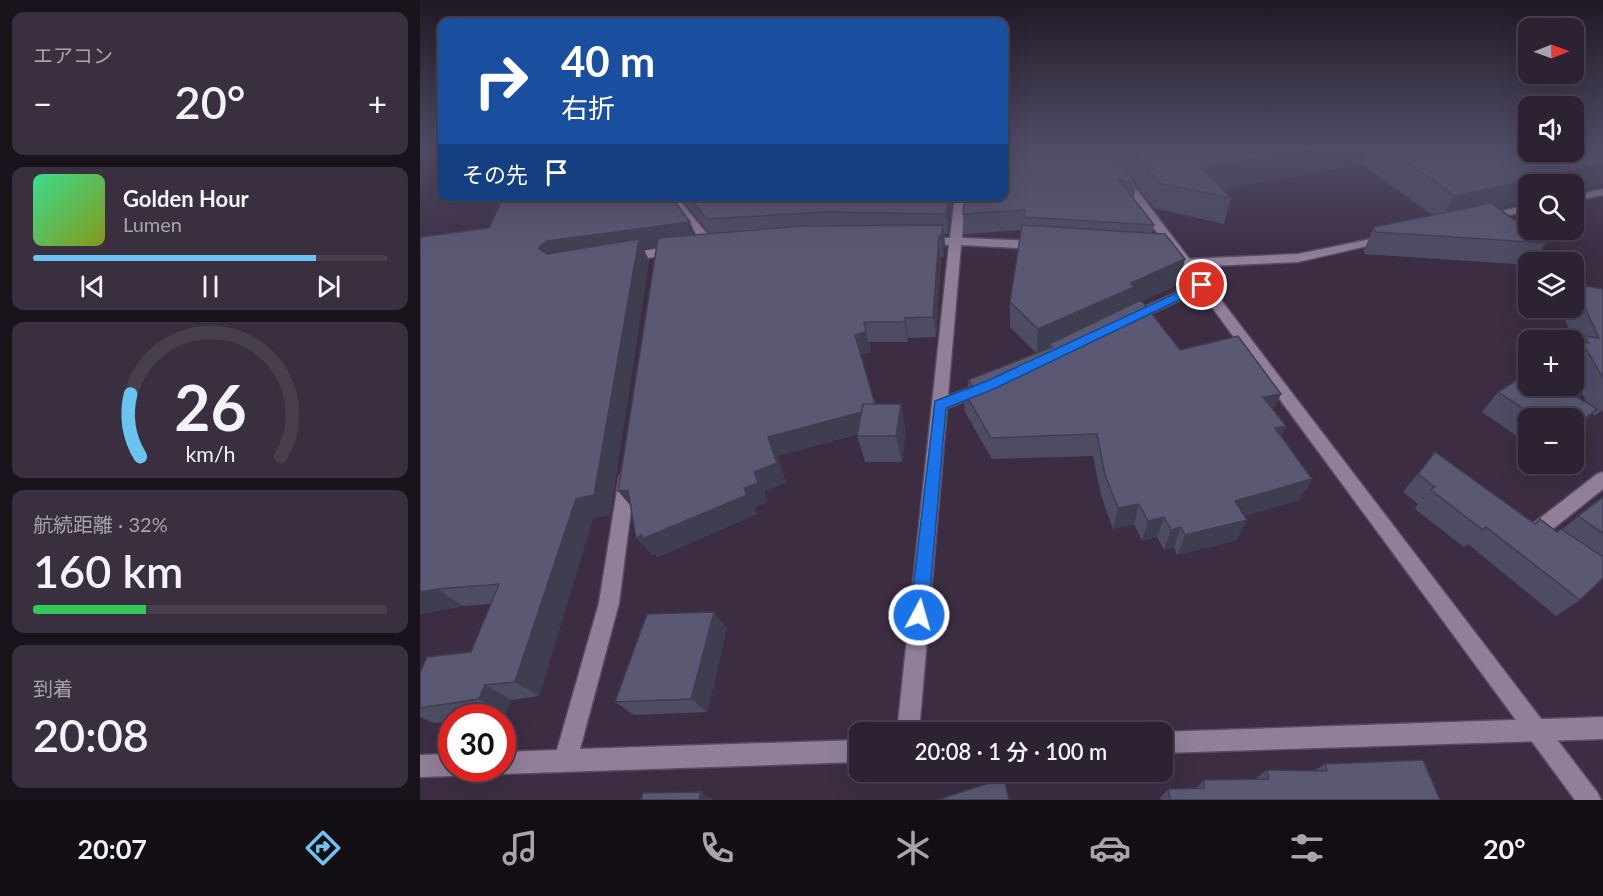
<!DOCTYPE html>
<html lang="ja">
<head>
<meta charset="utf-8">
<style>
	:root { --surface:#2d2232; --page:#392f3e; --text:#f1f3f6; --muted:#a7a4ac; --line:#483f4d; --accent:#6ac3f1 }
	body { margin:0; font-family:Lato,"Noto Sans JP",sans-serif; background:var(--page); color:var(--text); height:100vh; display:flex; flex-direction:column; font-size:22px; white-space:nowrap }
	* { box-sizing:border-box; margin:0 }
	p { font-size:20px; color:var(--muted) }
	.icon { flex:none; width:33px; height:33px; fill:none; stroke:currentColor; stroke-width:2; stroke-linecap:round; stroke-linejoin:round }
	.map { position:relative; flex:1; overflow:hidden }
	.sheet { display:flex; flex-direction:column; gap:12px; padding:12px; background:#19131c; width:420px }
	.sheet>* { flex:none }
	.banner { position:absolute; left:18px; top:18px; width:570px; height:183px; border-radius:12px; box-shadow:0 6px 24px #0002,0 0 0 2px var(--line); background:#1a4fa0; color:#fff; overflow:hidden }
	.needle { width:39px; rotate:89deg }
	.buttons { position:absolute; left:1098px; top:18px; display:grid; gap:12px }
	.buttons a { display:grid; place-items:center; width:66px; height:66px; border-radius:12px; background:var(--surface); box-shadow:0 6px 24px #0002,0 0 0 2px var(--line); font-size:30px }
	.speed { position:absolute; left:18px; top:704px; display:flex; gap:12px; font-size:30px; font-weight:700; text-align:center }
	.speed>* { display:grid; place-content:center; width:78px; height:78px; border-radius:50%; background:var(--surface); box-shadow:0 6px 24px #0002,0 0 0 2px var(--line); line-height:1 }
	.speed .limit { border:9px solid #d22; background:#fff; color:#111 }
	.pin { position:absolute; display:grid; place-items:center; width:51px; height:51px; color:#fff; margin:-26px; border:3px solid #fff; border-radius:50%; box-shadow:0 2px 6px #0007 }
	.me { position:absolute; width:66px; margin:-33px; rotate:6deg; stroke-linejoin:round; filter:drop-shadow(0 0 4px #0008) }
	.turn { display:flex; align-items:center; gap:21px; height:126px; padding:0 24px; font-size:27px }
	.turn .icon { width:78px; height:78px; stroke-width:2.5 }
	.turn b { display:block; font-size:42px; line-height:51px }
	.then { display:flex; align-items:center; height:57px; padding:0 24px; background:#0003; gap:12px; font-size:22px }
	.big { font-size:45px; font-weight:600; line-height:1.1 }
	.sheet .card { flex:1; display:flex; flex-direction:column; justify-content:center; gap:9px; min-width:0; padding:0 21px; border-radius:12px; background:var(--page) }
	.sheet .dial { align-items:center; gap:0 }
	.dial svg { height:156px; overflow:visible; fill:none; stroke:var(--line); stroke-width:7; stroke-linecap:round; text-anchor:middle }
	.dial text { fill:var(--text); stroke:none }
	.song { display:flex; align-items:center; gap:18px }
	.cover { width:72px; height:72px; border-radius:9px; background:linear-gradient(135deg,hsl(150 70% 55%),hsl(70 70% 35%)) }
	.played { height:6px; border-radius:3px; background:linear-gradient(90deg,var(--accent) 80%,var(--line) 80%) }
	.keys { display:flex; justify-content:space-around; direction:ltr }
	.heat { display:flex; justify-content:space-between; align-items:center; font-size:33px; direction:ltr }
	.charge { height:9px; border-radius:4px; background:linear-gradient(90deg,#34c759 32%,var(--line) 0) }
	.trip { position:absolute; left:429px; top:722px; width:324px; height:60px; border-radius:12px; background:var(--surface); box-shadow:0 6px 24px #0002,0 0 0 2px var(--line); font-weight:600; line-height:60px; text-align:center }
	.dock { display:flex; height:96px; justify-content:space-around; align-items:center; background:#120e14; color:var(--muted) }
	.dock .icon { width:42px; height:42px }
	.dock .current { color:var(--accent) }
	.dock b { font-size:27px; color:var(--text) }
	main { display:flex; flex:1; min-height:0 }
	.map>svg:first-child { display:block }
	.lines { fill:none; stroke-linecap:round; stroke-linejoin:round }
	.street-casing { stroke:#594c5f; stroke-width:3 }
	.secondary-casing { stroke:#594c5f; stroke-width:3 }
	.street { fill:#917f99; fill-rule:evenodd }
	.secondary { fill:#917f99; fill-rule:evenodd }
	.wall { fill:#4d4c63 }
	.shaded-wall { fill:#3f3e50 }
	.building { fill:#5a5873; stroke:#3f3e50; stroke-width:1.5 }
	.route { fill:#1a73e8; stroke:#114b97; stroke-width:1.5 }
</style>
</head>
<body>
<main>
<section class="sheet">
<div class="card"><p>エアコン</p>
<div class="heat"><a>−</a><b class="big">20°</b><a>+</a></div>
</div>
<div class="card">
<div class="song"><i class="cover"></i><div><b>Golden Hour</b><p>Lumen</p></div></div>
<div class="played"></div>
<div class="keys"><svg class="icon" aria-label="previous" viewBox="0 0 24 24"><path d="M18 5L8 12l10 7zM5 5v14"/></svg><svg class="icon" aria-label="pause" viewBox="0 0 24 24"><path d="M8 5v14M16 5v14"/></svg><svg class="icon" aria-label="next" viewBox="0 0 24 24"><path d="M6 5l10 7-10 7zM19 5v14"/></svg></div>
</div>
<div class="card dial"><svg viewBox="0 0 100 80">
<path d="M14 69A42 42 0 1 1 86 69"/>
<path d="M14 69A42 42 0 0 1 9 37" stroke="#6ac3f1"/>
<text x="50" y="56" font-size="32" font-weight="700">26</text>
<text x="50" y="72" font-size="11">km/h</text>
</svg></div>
<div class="card"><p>航続距離 · 32%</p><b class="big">160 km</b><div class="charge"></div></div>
<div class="card"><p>到着</p><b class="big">20:08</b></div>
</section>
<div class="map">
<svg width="1183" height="800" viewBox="0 0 1183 800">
	<rect width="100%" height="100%" fill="#3c2d43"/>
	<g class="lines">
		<defs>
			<path id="street" d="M1183,189V195L1154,201V195Z
				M244,196H256L296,245L294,247H286L257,209Z
				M535,196H545L542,238L618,241L624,245L618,249L541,245L528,396L562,383L567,384L569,388L567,392L527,408L499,732H477L529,245L504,243L498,240L504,237L530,238Z
				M1108,205V211L1067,220L1061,217L1063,215Z
				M965,236L971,239L969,241L878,262L766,267L760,263L766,259L878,254Z
				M255,246L259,247V253L208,261L202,257L208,253Z
				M782,281L788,285L786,288L716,321H706L704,318L706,315Z
				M207,471L213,473L215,478L199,603L160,749L440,740V762L82,774L74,771L73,768H82V752L137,750L179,603L199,478L201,473Z
				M1183,472V489L1129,532L1131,536L1128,542L1122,544L1110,538L1107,532L1110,526L1177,474Z
				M1183,717V739L742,753V732H739Z
				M32,754V768H42L40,773L32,776L0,777V755Z"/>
			<path id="secondary" d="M674,147H684L1177,792L1181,800H1155Z"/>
		</defs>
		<use href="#street" class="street-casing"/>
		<use href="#secondary" class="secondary-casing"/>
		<use href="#street" class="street"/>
		<use href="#secondary" class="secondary"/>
	</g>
	<path class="wall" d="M584,147H1183V184L1079,208L1126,243L1112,262H1108V265L944,254V250L954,227L1012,215L942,164L801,189L811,198L804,224L734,208L716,185L714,199L734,225L732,233L759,284L722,301L760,350L861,394L853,410L866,426L861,436L892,479L879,500L824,516L817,540L757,555L754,547L744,550L737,537L722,541L714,524L693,529L681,495L673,456L572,459L545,412L543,390L548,388V380L616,353L590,327V302L601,230L544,234L543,214Z
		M259,196H533L528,234H524L525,245L523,258L521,256L516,337L488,338V342H449L451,352L441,355L455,404L486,431L482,462H445L437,436L438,434L357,456L366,483L344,491L347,502L334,507L337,514L238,557L235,554L232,555L236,248L224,250L229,260L190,515L173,518L119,696L91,700L86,713L57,717H32V721L14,723L0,717V708L51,652L71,604L43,606L0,614V237L69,228L276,235L290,234Z
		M1154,284L1183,289V410L1174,416L1173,413L1157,428L1154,418H1108V444L1062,412L1078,392L1167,403L1154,379V348L1156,346L1140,308H1154Z
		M1015,452L1115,524L1137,532L1141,530L1183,497V578L1160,600L1136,616L1048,544L1044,547L995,509L998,504L983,492Z
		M307,628L287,712L214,715L195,702Z
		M905,764L1020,800H741L740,798L748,789L776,788L784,780L835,779L847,770H895Z"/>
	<path class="shaded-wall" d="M584,147H677L584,166Z
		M906,147H949L942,164L781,192L782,168Z
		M1183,164V184L1154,191V184H1108V201L1020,221L1035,196Z
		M529,196H533L528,234L526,214Z
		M270,222L279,242L224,250L229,260L190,515L173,518L119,696L95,682L140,262L119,249L120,246L127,241Z
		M523,225L525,245L523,258L521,238Z
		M519,236L521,256L516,337L513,317Z
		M765,259L759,284L629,344V349L617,354L618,329L711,283Z
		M485,318L488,338V342L484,322Z
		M446,332L451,352L440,355L435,335Z
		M861,394L851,415L843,397Z
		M481,404L486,431L482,462L476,436Z
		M456,408L461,427L357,456L366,483L344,491L347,502L334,507L337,514L238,557L235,554L232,555L216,538L324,488L334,472L348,437Z
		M1177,409L1157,428L1154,431V426Z
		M866,426L855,447V428Z
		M892,479L879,500L806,521L815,501Z
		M208,490L214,510L198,491Z
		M719,504L714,524L693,529L698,508Z
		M744,517L737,537L722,541L728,521Z
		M827,520L817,540L757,555L765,535Z
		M761,527L754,547L744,550L751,530Z
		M18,589L43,606L0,614V592Z
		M294,612L307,628L287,712L271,699Z
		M65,685L91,700L86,713L59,699Z
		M281,792L294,800H279Z"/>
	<path class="building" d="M658,147H688L716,184L699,180L734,225L604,217L605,210L543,214L545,196H584V155Z
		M709,147H906L782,168L811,198L739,183Z
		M964,147H1108V152H1154V147H1183V164L1035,196Z
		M84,196H251L270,222L127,241L120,246L119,249L127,254L219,239L174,495L156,499L95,682L65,685L59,699L0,708V673L7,657L51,652L79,584L18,589L0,592V237L69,228Z
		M268,196H529L526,214L406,212L287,219Z
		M1071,203L1126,243L955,232L954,227Z
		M523,225L521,238L519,236L513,317L485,318L484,322H444L446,332L435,335L455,404H443L442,412L348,437L357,463L334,472L338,483L324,488L327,495L222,539V535L216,538L208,490L198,491L238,238L382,226Z
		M602,225L745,234L765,259L711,283L714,287L618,329L590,302Z
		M1154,284L1183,289V378L1162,342L1169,343L1164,336L1179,338Z
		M721,300L760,350L818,336L861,394L843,397L866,426L855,428L892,479L815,501L827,520L765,535L761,527L751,530L744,517L728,521L719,504L698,508L685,475L677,434L571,438L543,390L553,387L548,380L632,347L629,344Z
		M1108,373V386H1139L1177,409L1154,426V418H1118L1078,392Z
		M443,404H481L476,436H437Z
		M1015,452L1115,524L1120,519L1137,532L1141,529L1183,557V578L1160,600L1066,527L1063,530L1011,490L1015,487L998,474Z
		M1183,497V533L1158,516Z
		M294,612L271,699L195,702L227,614Z
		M1003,760L1020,800H750L748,789L784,788V780L849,779L847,770L907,771L905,764Z
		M584,778L589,800H517Z
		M281,792L279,800H221L223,793Z"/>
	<linearGradient id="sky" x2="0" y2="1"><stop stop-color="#211925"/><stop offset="0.57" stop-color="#504c66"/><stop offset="1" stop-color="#504c66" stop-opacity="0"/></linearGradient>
	<rect width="1183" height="259" fill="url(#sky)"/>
	<path class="route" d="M782,281L786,282V287L576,388L526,408L508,615L505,621L499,624L493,621L490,615L515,401L567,381Z"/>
</svg>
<div class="buttons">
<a><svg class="needle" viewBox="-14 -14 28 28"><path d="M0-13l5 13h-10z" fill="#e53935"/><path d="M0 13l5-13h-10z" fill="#a7a4ac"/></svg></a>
<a><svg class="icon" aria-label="sound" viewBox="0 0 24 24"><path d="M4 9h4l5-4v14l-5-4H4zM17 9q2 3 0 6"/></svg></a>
<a><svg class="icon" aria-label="search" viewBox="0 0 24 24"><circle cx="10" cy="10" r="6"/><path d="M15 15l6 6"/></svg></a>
<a><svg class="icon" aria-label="layers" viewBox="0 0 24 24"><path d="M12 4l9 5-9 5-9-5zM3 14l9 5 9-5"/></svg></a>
<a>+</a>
<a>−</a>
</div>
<div class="speed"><div class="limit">30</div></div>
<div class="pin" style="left:782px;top:285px;background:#d93025"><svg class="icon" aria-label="arrive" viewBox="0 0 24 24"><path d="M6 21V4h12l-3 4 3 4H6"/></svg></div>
<svg class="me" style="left:499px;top:615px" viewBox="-20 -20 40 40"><circle r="17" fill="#1a73e8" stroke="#fff" stroke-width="3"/><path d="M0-11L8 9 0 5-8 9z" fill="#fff"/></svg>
<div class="trip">20:08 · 1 分 · 100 m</div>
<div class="banner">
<div class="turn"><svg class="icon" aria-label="right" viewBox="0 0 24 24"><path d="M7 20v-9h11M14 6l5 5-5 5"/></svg><div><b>40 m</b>右折</div></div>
<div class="then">その先<svg class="icon" aria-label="arrive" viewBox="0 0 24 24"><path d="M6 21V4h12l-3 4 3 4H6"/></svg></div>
</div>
</div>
</main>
<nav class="dock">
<b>20:07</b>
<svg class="icon current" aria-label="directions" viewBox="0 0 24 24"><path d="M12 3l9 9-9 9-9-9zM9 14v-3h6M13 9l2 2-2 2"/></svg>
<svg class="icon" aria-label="music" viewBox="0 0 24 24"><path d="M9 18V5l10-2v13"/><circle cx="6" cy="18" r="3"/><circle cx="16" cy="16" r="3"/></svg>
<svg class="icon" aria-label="phone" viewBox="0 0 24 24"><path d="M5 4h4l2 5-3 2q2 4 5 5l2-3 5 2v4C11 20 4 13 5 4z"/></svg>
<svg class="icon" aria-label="climate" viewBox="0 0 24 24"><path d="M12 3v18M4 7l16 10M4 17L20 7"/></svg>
<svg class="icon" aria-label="car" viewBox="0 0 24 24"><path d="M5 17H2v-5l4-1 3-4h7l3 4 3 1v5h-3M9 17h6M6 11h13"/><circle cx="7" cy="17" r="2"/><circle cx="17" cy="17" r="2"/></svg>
<svg class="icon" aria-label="filters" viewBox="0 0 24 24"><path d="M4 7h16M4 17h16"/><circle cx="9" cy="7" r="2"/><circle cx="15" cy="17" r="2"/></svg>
<b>20°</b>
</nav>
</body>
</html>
